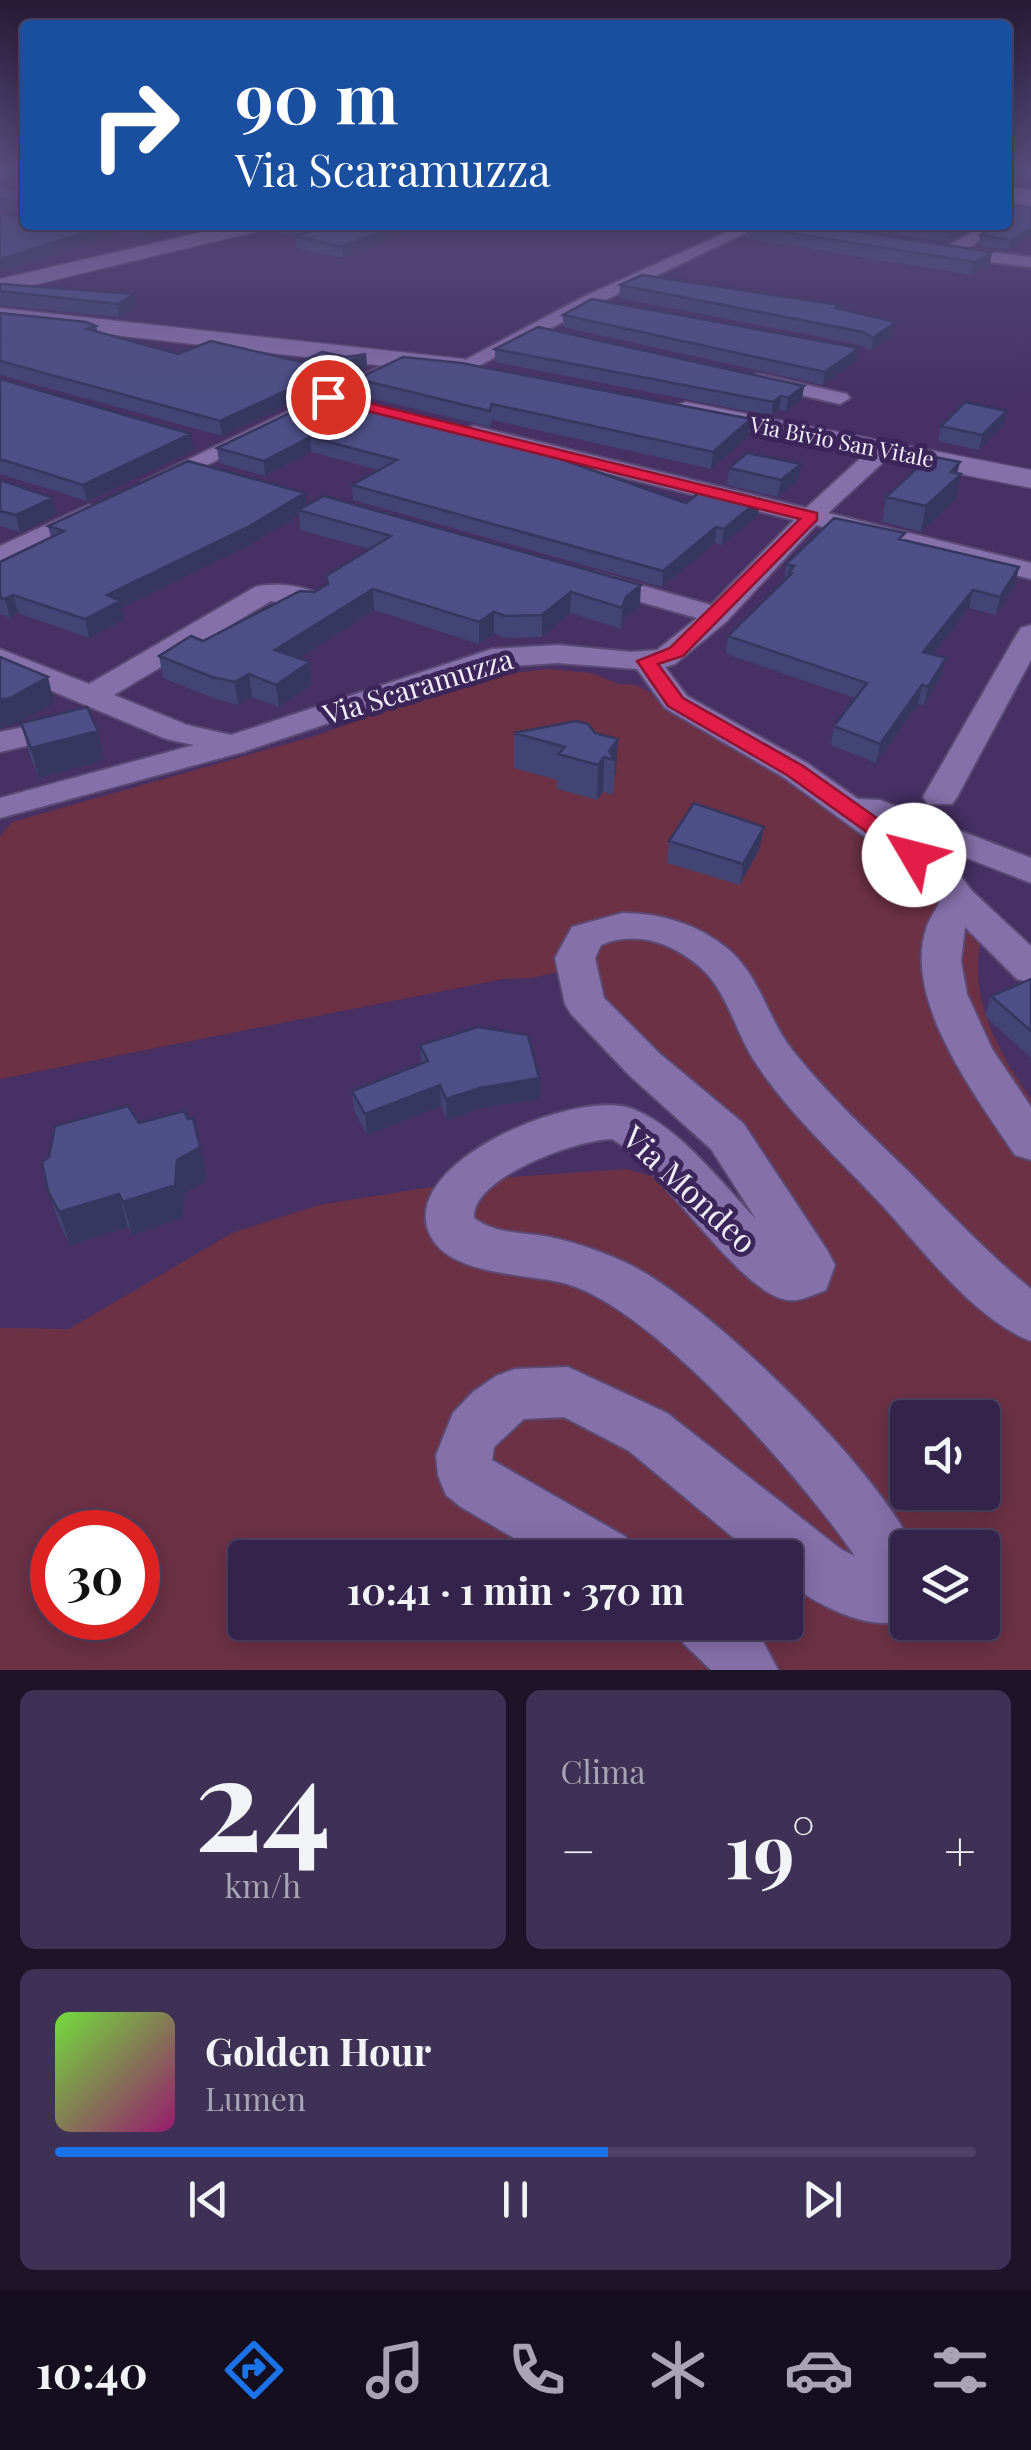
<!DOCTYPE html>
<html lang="it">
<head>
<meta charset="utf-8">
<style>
	:root { --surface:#34244b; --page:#3f3055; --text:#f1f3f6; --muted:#a9a4b5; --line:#4e4163; --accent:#1a73e8 }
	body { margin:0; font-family:"Playfair Display",serif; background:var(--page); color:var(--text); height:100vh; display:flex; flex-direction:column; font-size:38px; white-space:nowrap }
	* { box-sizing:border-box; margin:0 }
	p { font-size:32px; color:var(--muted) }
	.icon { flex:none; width:55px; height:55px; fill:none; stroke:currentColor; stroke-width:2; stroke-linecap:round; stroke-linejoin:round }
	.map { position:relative; height:1670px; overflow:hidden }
	.details { display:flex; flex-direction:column; gap:20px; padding:20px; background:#1d1429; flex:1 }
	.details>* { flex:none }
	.hud { position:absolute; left:20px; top:20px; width:992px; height:210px; border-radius:10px; box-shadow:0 5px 25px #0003,0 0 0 2px var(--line); background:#1a4fa0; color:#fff; overflow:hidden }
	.tools { position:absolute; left:890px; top:1400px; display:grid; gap:20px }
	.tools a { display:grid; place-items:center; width:110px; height:110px; border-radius:10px; background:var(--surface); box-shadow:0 5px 25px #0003,0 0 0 2px var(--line); font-size:50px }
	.speed { position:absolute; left:30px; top:1510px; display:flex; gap:20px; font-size:50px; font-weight:700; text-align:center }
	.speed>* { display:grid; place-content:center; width:130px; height:130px; border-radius:50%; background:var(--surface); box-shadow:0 5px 25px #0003,0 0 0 2px var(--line); line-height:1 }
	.speed .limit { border:15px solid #d22; background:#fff; color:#111 }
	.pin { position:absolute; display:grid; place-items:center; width:85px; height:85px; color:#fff; margin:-42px; border:5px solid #fff; border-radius:50%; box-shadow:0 2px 10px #0007 }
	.me { position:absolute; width:110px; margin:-55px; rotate:307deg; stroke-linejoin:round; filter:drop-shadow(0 0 8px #0008) }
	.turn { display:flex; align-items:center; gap:35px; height:210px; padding:0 50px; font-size:45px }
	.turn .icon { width:130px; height:130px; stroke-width:2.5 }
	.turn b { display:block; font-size:70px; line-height:85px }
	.big { font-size:75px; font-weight:700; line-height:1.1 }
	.details .card { flex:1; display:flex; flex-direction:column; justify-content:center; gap:15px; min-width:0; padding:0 35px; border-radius:15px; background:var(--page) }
	.details .dial { align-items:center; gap:0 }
	.dial b { font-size:130px; line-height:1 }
	.song { display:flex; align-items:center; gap:30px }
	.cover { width:120px; height:120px; border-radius:15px; background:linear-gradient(135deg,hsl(100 70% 55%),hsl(320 70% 35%)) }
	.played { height:10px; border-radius:5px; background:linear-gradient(90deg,var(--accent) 60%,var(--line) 60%) }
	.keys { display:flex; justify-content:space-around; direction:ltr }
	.heat { display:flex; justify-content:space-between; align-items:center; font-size:55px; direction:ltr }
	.details .tiles { flex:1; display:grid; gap:20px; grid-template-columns:1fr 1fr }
	.card:last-child { grid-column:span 2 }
	.trip { position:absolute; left:228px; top:1540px; width:575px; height:100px; border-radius:10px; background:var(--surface); box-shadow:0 5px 25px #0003,0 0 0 2px var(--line); font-weight:700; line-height:100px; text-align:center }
	.tab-bar { display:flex; height:160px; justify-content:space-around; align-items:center; background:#150e1e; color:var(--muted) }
	.tab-bar .icon { width:70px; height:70px }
	.tab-bar .selected { color:var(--accent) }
	.tab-bar b { font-size:45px; color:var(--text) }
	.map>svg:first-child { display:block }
	.green { fill:#6d3145; fill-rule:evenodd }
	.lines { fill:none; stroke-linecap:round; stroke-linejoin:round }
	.street-casing { stroke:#5b4a73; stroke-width:4 }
	.secondary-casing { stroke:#5b4a73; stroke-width:3 }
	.primary-casing { stroke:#5b4a73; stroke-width:4 }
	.highway-casing { stroke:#5b4a73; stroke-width:4 }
	.street { fill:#8670aa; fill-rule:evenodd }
	.secondary { fill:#8670aa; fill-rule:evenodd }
	.primary { fill:#997ec4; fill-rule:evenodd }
	.highway { fill:#a688d6; fill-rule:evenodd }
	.wall { fill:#424473 }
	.shaded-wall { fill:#36375e }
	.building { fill:#4d4f86; stroke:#36375e; stroke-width:2.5 }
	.route { fill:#e11d48; stroke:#92132f; stroke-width:2.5 }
	.labels { text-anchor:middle; stroke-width:10; stroke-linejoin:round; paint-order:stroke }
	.far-street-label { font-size:22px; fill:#f1edfa; stroke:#3b2559 }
	.street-label { font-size:28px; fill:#f1edfa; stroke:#3b2559 }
	.near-street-label { font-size:32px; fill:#f1edfa; stroke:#3b2559 }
</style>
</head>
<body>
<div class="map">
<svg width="1031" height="1670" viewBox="0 0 1031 1670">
	<rect width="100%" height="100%" fill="#463064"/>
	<path class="green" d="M547,669L591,673L619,684L636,685L733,734L921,863L981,940C968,1000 998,1051 1031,1099V1670H0V1328L69,1329L232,1233L319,1205L481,1179L626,1169L765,1208L558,972L532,978L503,979L0,1079V836L12,822L315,736L478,677ZM908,1418H982V1492H908ZM52,1532H138V1618H52ZM908,1548H982V1622H908ZM245,1558H785V1622H245Z"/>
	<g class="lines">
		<defs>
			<path id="street" d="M743,225H762L595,305L469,371H455L452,367L583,297Z
				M985,225H1002L967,249L1031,257V267L951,257L939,251Z
				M400,357L407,359V367L162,487L154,489L142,482Z
				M758,374L847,394L850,398L840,404L751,384V376Z
				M474,426L806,508L875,445H891L894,450L891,455L828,513L1031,563V579L816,525L727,621L675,664L665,667L687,696L807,763L858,799L880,800L1031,858V883L910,836L953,866L972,891L1031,946V983L1017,979L965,927L961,961L967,994L992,1049L1031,1107V1160L1015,1155C977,1098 903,1001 926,929C929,919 936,910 940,901L927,882L783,777L665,708L637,669L558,663L495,667L243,752L0,818V798L194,745L166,739L0,669V649L89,684L255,587C276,582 313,585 328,602L314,610L271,601L114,695L187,725L231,735L492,649L558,645L631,652L657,650L697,618L585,586L581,580L585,574L594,572L711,605L794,520L466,438L463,433L466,428Z
				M89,505L98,507L101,512L98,517L0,564V546Z
				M1031,625V660L957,797L952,804H928L923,797L1017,634L1021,628Z
				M71,717L82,719L87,726L82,733L0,752V732Z
				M622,913C660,913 698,924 728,949C761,977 767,1019 793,1051C829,1096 869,1133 909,1172C949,1212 987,1253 1031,1289V1341C973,1319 921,1247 879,1202C837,1157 792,1117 757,1065C735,1033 729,993 700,967C672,943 636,930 601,945L595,958L604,998L659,1053L743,1123L827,1250L835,1265L826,1290C815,1294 800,1302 788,1300C739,1294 664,1169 612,1139C579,1139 471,1177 474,1218C498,1236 526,1231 554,1238C577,1243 599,1251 620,1260C698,1292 880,1470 913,1548H908V1619C870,1634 815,1604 785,1580V1558H758L629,1451L564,1417L524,1419L494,1447L492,1460L626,1537L634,1558H548L461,1507L446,1495L438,1475L436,1455L453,1413L473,1392L496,1376L515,1369L568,1367L667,1413L842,1550L855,1556C803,1480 655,1310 567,1284C528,1272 441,1278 427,1227C409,1157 580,1088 633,1109C681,1128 721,1183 756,1219L711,1149L629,1075L571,1014L565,1004L555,958L572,927Z
				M676,1622H753L778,1670H711L684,1644Z"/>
			<path id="secondary" d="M233,225H269L266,229L0,293V279Z
				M0,308L464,359L477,367L464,375L0,322Z
				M686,402L1031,470V488L676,417L672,411L676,405Z"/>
			<path id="primary" d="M1008,194L1031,199V213L1008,208Z"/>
			<path id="highway" d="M1008,186L1031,190V204L1008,198Z"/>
		</defs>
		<use href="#street" class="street-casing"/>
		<use href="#secondary" class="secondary-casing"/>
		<use href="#primary" class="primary-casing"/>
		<use href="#highway" class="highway-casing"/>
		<use href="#street" class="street"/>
		<use href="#secondary" class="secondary"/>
		<use href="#primary" class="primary"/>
		<use href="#highway" class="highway"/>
	</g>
	<path class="wall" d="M0,188L25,190V214L0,210Z
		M1031,208L1009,250L978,246L980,235Z
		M0,214L67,227L71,225H190L144,239L119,234L0,272Z
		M269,225H426L343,258L296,248L295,236H297L270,231Z
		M827,225H978L949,242Z
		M746,226L990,265L971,275L745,238Z
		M0,284L135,294L137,307L119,317L0,305Z
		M620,285L840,305V309L894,335L871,351L861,345L619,298Z
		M0,313L96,326L98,332L178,354L301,362L366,354L367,368L222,436L0,375Z
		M563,315L857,361L823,385L563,327Z
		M495,349L804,386L802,399L786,411L779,409L772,416L495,362Z
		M0,379L194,450L87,501L0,474Z
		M357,379L749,436L711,469L492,420L490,427L358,395Z
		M329,394L686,503L758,515L722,545L715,543L662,587L353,500L352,485L379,470L311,452L265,476L219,463L217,448Z
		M1003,425L979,450L938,441L941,426Z
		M729,468L798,481L778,497L727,485Z
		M957,473L956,499L921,532L882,522L886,497Z
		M0,480L57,515L20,532L0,526Z
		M306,506L640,606L625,618L621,629L570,613L542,637L505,638L494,633L479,644L374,610L299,658L310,662L312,684L279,707L252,697L238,705L216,699L163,678L159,656L203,641L314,592L327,585L326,576L369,549L300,530L299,515L251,544L121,608L124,619L89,638L18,613L10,618L0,614V562L51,538L48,526Z
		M904,540L1019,567L1015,584L996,615L969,608L932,655L946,658L941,677L924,705L918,704L876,763L831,745L834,726L855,698L726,654L728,636L784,581L786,564Z
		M21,723L104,760L39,778L29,753Z
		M514,733H595L618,739L613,795L603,792L597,800L557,789V780L514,768Z
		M669,841L760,848L740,885L667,863Z
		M1031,979V1058L985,1016L991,996Z
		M420,1045L539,1078V1099L481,1108L447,1120L441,1106L367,1135L354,1111L352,1091L421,1064Z
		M139,1123L207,1180L185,1193L183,1217L132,1235L128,1227L70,1245L59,1223L48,1191Z"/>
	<path class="shaded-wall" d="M110,225H117L119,234L0,272V259Z
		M150,225H190L144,239L142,227Z
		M398,225H426L343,258L342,247Z
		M963,225H978L949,242L951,232Z
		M1031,228V236L1009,250L1011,240Z
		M992,252L990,265L971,275L974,262Z
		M135,294L137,307L119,317L117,304Z
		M896,322L894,335L871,351L873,338Z
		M859,348L857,361L823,385L825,372Z
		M366,354L367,368L222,436L220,421Z
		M804,386L802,399L786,411L788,398Z
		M781,396L779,409L772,416L773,402Z
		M1007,411L1003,425L979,450L982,435Z
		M751,419L749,436L711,469L713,452Z
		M191,434L194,450L87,501L83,485Z
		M310,437L311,452L265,476L264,461Z
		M960,462L956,479L961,474L956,499L921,532L926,506Z
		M801,464L798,481L778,497L781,480Z
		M305,493L306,510H298L299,515L251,544L121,608L124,619L89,638L85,619L107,595Z
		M53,498L57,515L20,532L16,515Z
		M760,499L758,515L722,545L724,529Z
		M716,527L715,543L662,587L663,571Z
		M1019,567L1015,584L996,615L1000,597Z
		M641,585L640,606L625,618L621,629L622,608L626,597Z
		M373,589L374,610L278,672L275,650Z
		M973,590L969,608L920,671L923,652Z
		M571,592L570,613L542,637V615Z
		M13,595L18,613L10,618L5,599Z
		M494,612V633L479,644V622Z
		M946,658L941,677L924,705L928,687Z
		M310,662L312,684L279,707L276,685Z
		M249,674L252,697L238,705L235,682Z
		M48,677L54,703L17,724L0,728V700Z
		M922,685L918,704L876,763L880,744Z
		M98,731L104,760L39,778L31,748Z
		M618,739L616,774L614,776L615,760L609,751Z
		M604,757L603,792L597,800L598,765Z
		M764,827L760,848L740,885L743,864Z
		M539,1078V1099L481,1108L447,1120L446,1099L480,1088Z
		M440,1085L441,1106L367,1135L365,1114Z
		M200,1147L207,1180L185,1193L183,1217L132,1235L123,1202L177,1160Z
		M119,1194L128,1227L70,1245L59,1212Z"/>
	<path class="building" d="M0,188L25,190V205L24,204L0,199Z
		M1008,204L1031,208V228L1011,240L980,235L996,225H1008Z
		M0,214L25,216V225H58L67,227L71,225H110L0,259Z
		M299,225H398L342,247L295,236L318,228Z
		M812,225L992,252L974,262L746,226Z
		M901,225H963L951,232Z
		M642,275L840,305L836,308L896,322L873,338L863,332L620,285Z
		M0,284L135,294L117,304L0,291Z
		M592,299L859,348L825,372L563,315Z
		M0,313L86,322L96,326L87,329L178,354L211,341L301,362L322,352L347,357L366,354L220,421L0,361Z
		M538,327L804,386L788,398L781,396L773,402L495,349Z
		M403,357L461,363L751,419L713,452L492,404L490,411L357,379Z
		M0,379L191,434L83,485L0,459Z
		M329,394L484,432L686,503L707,486L760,499L724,529L716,527L663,571L352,485L397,460L310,437L264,461L217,448Z
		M965,402L1007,411L982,435L941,426Z
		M747,453L801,464L781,480L729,468Z
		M930,456L960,462L951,472L961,474L926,506L886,497Z
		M188,461L305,493L248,527L107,595L120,601L85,619L13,595L5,599L0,598V562L64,531L48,526Z
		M0,480L53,498L16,515L0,511Z
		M324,496L641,585L626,597L622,608L571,592L542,615L505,616L494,612L479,622L373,589L275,650L310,662L276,685L249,674L235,682L212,677L159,656L191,636L203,641L300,591L314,592L328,584L326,576L391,536L298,510Z
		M834,518L905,533L899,539L1019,567L1000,597L973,590L923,652L946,658L928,687L922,685L880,744L834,726L867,683L728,636L792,573L789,572L794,566L786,564Z
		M0,657L48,677L10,698L0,700Z
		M87,707L98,731L31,748L21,723Z
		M576,721L588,724L595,733L618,739L609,751L615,760L604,757L598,765L558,754L565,747L514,733Z
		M694,803L764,827L743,864L669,841Z
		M1031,979V1031L991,996Z
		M478,1027L528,1035L539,1078L480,1088L446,1099L440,1085L365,1114L352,1091L428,1061L420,1045Z
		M128,1106L139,1123L184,1111L188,1119L193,1118L200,1147L177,1160L175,1185L123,1202L119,1194L59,1212L48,1191L42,1162L49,1157L55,1126Z"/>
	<linearGradient id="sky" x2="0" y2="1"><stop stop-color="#261a37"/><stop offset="0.42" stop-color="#574e7d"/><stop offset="1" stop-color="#574e7d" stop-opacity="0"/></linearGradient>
	<rect width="1031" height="404" fill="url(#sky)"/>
	<path class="route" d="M328,393L817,513V520L683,656L658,664L683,698L803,766L922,850L926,855L922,860H906L787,775L668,706L637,661L670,648L800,519L323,400V394Z"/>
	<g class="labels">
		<g class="far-street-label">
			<text transform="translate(842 442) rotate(11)" y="8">Via Bivio San Vitale</text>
		</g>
		<g class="street-label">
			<text transform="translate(418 687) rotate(-17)" y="10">Via Scaramuzza</text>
		</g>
		<g class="near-street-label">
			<text transform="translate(689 1190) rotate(43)" y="11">Via Mondeo</text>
		</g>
	</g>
</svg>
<div class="tools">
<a><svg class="icon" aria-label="sound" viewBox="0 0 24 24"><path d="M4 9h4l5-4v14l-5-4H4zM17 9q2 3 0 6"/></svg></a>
<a><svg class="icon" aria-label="layers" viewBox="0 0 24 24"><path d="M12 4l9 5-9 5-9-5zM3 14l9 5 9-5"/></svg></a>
</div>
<div class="speed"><div class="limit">30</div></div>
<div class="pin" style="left:328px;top:397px;background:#d93025"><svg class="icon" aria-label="arrive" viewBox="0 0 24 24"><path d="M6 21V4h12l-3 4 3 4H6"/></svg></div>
<svg class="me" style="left:914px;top:855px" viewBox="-20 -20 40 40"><circle r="19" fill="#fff"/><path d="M0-13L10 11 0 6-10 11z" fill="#e11d48"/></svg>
<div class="trip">10:41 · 1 min · 370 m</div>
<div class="hud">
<div class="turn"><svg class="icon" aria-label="right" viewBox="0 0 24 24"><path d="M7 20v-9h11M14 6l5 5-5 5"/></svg><div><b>90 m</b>Via Scaramuzza</div></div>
</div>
</div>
<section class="details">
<div class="tiles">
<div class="card dial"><b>24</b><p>km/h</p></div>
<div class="card"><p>Clima</p>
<div class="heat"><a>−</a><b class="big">19°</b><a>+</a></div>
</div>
<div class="card">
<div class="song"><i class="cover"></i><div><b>Golden Hour</b><p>Lumen</p></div></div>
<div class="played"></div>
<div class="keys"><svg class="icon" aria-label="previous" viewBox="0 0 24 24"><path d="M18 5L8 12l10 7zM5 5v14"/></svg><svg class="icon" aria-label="pause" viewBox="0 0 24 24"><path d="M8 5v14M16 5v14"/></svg><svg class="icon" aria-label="next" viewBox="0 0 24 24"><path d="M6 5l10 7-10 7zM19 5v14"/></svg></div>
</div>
</div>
</section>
<nav class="tab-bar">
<b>10:40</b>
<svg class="icon selected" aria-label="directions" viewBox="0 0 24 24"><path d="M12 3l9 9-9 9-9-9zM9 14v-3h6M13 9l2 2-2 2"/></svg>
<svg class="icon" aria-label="music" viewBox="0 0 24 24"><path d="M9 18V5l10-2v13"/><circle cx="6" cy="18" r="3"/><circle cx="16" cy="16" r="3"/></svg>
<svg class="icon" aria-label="phone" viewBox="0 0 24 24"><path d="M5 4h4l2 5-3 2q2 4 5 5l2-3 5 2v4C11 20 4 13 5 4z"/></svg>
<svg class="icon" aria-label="climate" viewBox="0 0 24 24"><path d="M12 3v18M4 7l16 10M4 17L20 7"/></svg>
<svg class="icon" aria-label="car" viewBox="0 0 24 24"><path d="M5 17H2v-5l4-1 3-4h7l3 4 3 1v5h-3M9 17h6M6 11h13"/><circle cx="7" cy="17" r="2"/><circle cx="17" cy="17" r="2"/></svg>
<svg class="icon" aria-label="filters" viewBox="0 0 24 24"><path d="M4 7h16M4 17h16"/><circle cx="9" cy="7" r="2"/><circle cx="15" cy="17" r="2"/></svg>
</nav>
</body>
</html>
